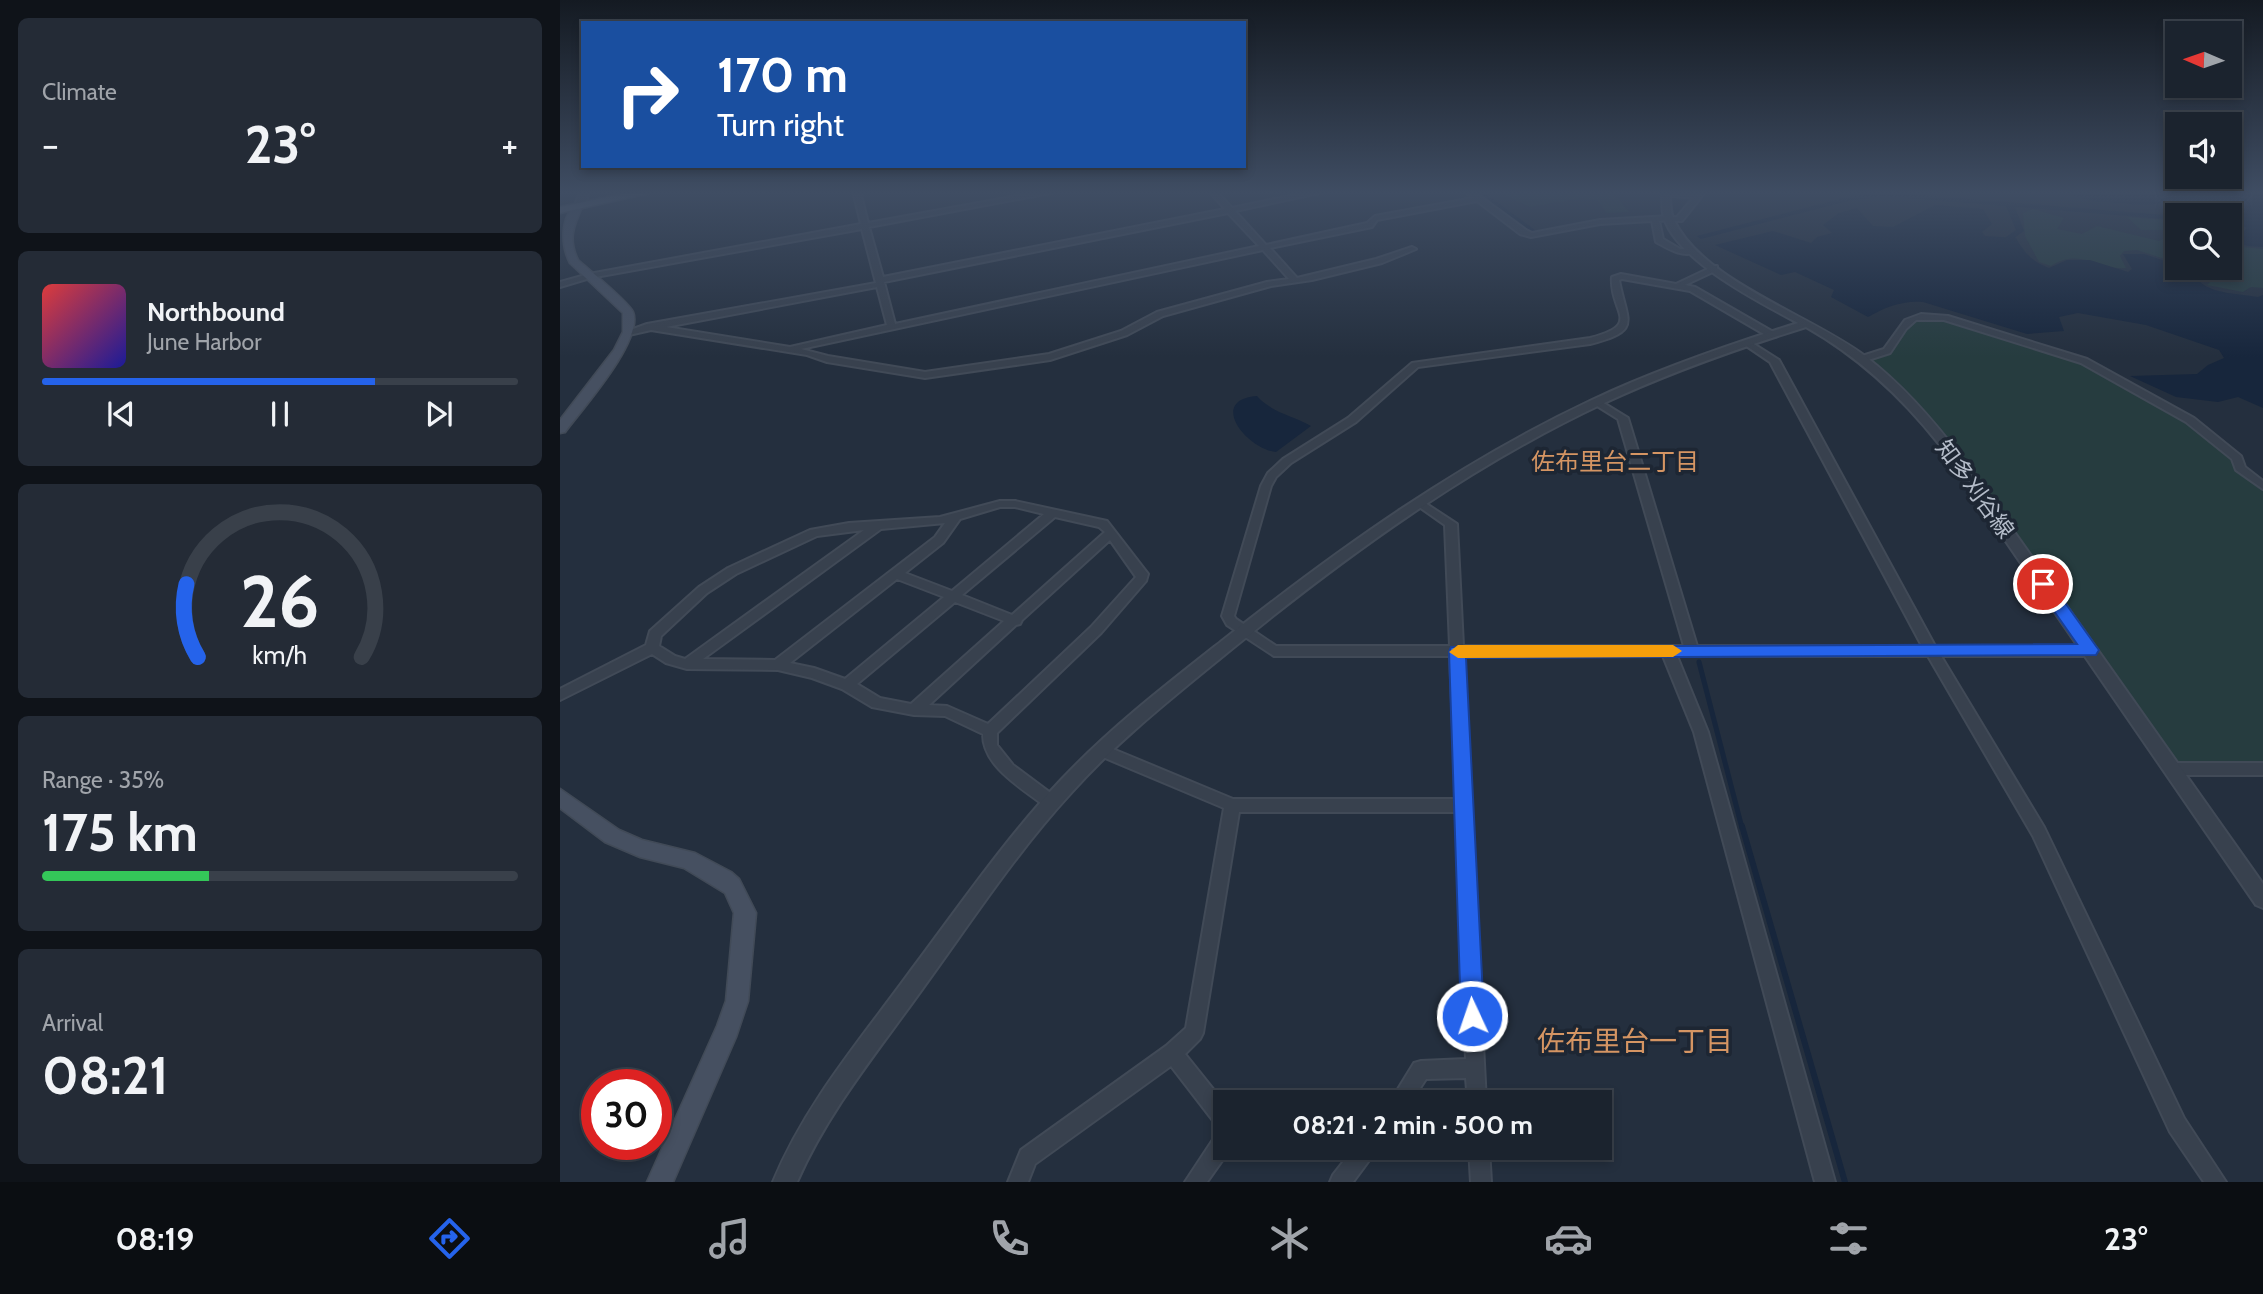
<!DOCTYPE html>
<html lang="en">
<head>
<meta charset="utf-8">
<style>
	:root { --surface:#1b232e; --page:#242b36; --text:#f1f3f6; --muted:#a0a4aa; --line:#39404a; --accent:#2563eb }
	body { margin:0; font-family:Cabin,"Noto Sans JP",sans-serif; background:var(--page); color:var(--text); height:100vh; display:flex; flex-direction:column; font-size:26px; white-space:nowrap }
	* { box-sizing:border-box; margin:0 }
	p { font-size:23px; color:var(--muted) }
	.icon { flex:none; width:38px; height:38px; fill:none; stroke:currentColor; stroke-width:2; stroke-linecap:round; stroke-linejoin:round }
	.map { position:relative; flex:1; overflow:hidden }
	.drawer { display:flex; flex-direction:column; gap:18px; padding:18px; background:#0f1319; width:560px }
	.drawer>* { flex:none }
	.top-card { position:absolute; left:21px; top:21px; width:665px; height:147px; border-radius:0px; box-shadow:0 4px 10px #0003,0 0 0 2px var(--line); background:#1a4fa0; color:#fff; overflow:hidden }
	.needle { width:46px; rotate:272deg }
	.fabs { position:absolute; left:1605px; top:21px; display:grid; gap:14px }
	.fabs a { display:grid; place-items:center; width:77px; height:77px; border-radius:0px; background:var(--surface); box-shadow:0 4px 10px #0003,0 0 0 2px var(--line); font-size:35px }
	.speed { position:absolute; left:21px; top:1069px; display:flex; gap:14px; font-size:35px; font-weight:700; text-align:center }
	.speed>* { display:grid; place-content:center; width:91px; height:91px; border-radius:50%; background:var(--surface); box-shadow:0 4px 10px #0003,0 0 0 2px var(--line); line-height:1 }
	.speed .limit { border:10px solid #d22; background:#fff; color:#111 }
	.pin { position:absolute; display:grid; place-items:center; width:60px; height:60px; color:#fff; margin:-30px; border:4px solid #fff; border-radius:50%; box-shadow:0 2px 7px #0007 }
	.me { position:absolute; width:77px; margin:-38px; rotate:357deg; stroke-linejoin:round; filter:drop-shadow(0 0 5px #0008) }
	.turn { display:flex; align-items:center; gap:24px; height:147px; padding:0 21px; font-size:32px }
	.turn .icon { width:91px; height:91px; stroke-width:2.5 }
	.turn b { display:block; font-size:49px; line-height:60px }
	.big { font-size:52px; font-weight:700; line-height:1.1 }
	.drawer .tile { flex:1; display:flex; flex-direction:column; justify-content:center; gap:10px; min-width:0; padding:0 24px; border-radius:10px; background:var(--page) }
	.drawer .dial { align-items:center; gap:0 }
	.dial svg { height:182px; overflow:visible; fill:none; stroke:var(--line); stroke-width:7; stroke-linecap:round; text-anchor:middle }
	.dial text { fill:var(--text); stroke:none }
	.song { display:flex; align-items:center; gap:21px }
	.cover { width:84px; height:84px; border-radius:10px; background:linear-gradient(135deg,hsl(0 70% 55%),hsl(240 70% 35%)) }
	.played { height:7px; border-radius:4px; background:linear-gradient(90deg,var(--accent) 70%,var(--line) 70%) }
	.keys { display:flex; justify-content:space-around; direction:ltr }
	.heat { display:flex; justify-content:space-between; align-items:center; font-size:38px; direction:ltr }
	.charge { height:10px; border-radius:5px; background:linear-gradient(90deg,#34c759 35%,var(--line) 0) }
	.trip { position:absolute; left:653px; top:1090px; width:399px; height:70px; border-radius:0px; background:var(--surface); box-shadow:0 4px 10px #0003,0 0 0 2px var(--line); font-weight:700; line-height:70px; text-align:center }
	.menu { display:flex; height:112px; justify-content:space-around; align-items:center; background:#0b0e12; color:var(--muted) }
	.menu .icon { width:49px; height:49px }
	.menu .active { color:var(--accent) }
	.menu b { font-size:32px; color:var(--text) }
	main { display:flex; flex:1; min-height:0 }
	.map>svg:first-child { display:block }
	.green { fill:#263c3f }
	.water { fill:#17263c }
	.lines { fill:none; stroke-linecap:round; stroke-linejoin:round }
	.stream-far1 { stroke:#17263c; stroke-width:5 }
	.stream { stroke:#17263c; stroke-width:6 }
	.canal { fill:#17263c; fill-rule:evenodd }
	.minor-casing { stroke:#414a57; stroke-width:4 }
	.tertiary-casing { stroke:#414a57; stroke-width:4 }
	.secondary-casing { stroke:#414a57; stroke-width:3 }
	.primary-casing { stroke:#414a57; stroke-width:3 }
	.minor { fill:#38414e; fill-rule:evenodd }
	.tertiary { fill:#38414e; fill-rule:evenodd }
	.secondary { fill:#465061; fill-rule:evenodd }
	.primary { fill:#56606e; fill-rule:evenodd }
	.route { fill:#2563eb; stroke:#184099; stroke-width:2 }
	.slow { fill:#f59e0b }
	.labels { text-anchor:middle; stroke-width:7; stroke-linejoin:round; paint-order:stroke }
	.street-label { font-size:23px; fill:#b4bcc9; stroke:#1d2633 }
	.neighbourhood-label { font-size:24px; fill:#d59563; stroke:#1d2633 }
	.near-neighbourhood-label { font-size:28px; fill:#d59563; stroke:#1d2633 }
</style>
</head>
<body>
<main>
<section class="drawer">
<div class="tile"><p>Climate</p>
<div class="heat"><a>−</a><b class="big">23°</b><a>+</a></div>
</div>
<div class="tile">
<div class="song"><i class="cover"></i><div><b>Northbound</b><p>June Harbor</p></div></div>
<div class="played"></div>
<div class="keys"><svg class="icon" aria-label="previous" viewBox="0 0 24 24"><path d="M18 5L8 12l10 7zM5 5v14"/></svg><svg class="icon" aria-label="pause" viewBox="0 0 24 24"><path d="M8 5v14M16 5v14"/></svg><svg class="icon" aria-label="next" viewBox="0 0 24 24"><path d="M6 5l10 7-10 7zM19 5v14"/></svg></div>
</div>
<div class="tile dial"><svg viewBox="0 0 100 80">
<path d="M14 69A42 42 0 1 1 86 69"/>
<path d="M14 69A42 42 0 0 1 9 37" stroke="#2563eb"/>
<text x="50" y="56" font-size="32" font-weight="700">26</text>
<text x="50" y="72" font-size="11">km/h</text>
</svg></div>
<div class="tile"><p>Range · 35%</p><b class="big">175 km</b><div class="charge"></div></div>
<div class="tile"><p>Arrival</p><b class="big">08:21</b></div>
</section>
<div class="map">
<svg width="1703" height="1182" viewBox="0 0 1703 1182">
	<rect width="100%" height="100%" fill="#242f3e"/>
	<path class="green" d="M937,191H1045L1054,194L1069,212L1047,213L1038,201L1022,198L970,207Z
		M1473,209L1504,218L1497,229L1522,234L1537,226L1599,241L1617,232V263L1577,250L1564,251L1560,256L1566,268C1539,271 1520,247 1491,266L1479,262L1465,236L1463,213Z
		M1567,217L1617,221V230H1581Z
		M1670,239L1682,247L1703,249V288L1691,287L1683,292L1647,285L1656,277L1640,268H1670Z
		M1378,317L1524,361L1597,399L1677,458L1676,470L1703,491V763H1636L1612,769L1374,430L1302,359L1327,351L1355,318Z"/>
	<path class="water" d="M1494,191H1699L1703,193V247L1688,246L1675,241L1687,228L1670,221V215L1616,202L1584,205L1533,201Z
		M1375,205L1423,209L1432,224L1422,232L1425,236L1456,238C1464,253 1474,263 1489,268L1507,260H1530L1568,272L1572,269L1563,254H1584L1617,265V268H1636L1648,279L1640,282C1653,294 1681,294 1698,297L1703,295V408L1678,397L1658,402L1616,397L1570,376L1637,374L1648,365L1664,358L1659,350L1586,325L1518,313L1499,317L1504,331L1467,334L1363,302C1344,300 1325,307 1308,317L1271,297L1274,290L1235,272L1221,275L1155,245L1213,231L1251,243L1257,237L1272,233L1263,225L1279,213L1297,208L1313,226L1333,227Z
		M697,396C712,413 732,415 751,426L716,452C687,449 647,400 697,396Z"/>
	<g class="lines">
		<path class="stream-far1" d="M1139,662L1182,828"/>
		<path class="stream" d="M1182,826L1285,1182"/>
		<path class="canal" d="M912,191H922L979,233L972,235Z
			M1323,192L1617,216V220L1455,207L1464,231L1438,250L1435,249V245L1456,230L1446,206L1323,196L1288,201L1141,239L1137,236L1288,197Z"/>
		<defs>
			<path id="minor" d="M293,191H300L308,223L484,191H501L309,227L323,277L665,209L649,191H656L672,208L753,191H769L675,211L706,245L807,223L815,216L913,198L905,191H913L966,230L972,233L1040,220L1110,216V220L1099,221L1103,239L1120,249L1133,250L1137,252C1122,258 1109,249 1096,242L1092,221L1040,224L971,237L960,234L917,201L817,220L812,227L710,248L737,278L816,259L852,247L856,249L822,263L752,280L711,286L603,316L567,335L490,360L365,378L267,362L247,355L91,330L69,335L65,332L87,324L316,283L302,229L30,278L0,287V282L29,274L301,224ZM668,213L699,246L335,324L324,282ZM703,250L729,279L707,282L597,312L561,331L489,354L365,372L268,356L241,349ZM317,287L327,325L230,347L106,327Z
				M1139,191H1146L1122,221H1111V217H1117L1133,198L1105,195L1103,194V192L1137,194Z
				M1154,266H1157V270L1125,285L1135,287L1215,333V337H1209L1130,291L1062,279L1059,280C1067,323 1083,330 1030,344L858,367L796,422L731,463L716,477L711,486L674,616L676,619L716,646H890L885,525L855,504L853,502L859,499L897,524L903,646H1124L1058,419L1034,404L1032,402L1037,399L1068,418L1137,646H1362L1210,362L1182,343L1189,341L1219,360L1375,646L1535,648L1537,651L1535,654L1530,656H1381L1484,827L1624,1118L1666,1182H1644L1610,1132L1473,836L1368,656H1117L1148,732L1275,1182H1255L1134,732L1103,656H903L926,1102H908L906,1078L866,1079L851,1102H830L854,1063L861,1061L906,1059L896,812H679L643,1033L640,1039L625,1054L665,1104V1148H671L647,1182H625L658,1132L664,1129L658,1127L611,1066L475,1164L468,1182H448L461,1150L606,1046L626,1028L664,808L538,755L536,751L538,747L543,745L548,747L673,799H896L890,656H714L667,625L662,616L701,486L708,473L723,459L788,418L852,363L1030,338C1084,324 1049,312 1052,277L1061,274L1116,284Z
				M1361,314L1388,316L1527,359L1634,418L1681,456L1685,467L1703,481V489L1676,470L1672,459L1626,422L1521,363L1384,320H1356L1346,329L1330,353L1305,361H1299V357L1324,349L1345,320Z
				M440,501H455L547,521L588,574L586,581L541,633L437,733V745L453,765L496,797L499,802L496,807L491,808L486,807C462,788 423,767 423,734L385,716L354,715L312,707L282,689L252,678L218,670L127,669L106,663L92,654L0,700V689L86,645L90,631L139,587L168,568L250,530L289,523L380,517ZM440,507H455L484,514L392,591L345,573L383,543L400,519ZM495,517L539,527L545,532L452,615L402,595ZM385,523L375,537L215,660L143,659L321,529ZM304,530L125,659L115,656L99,646L101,636L147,593L176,574L257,536ZM550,540L576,577L531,627L428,724L387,706L369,705L456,625L460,624L462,620ZM337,579L384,597L285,679L254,668L230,663ZM395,602L444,621L351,704L320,698L297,684Z
				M1612,763H1703V775H1612L1607,773L1605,769L1607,765Z
				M794,1148H816L813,1155L793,1182H770L773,1175Z
				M909,1148H929L931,1182H911Z"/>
			<path id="tertiary" d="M20,191H28L27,199L20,209H14Z
				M1102,191H1110C1110,200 1110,210 1113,218C1141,281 1251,315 1305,356C1344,386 1375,422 1404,461L1703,884V908L1696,905L1379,444C1341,396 1299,357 1246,327C1176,349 1108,373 1042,404C908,467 787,555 673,648C617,694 559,739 511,793C455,854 411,922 363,988C318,1051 268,1111 237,1182H213C246,1102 302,1038 352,969C400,905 446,838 501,780C550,728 607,684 663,640C778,549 898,463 1032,400C1098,369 1168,345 1238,323C1199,302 1113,259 1103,214C1102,207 1102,198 1102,191Z"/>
			<path id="secondary" d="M17,204L22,207C13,227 8,240 18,260C28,269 70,303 73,312C84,340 22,409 5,432L0,433V420L54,350L63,332V313L10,263C1,246 0,216 17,204Z
				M0,789L59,830L82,840L135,853L171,872L179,879L196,913L188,1001L176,1037L113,1182H87L157,1026L166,1001L174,913L165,893L124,868L80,857L45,842L0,808Z"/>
			<path id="primary" d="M76,191H98L0,213V207Z"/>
		</defs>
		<use href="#minor" class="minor-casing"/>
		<use href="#tertiary" class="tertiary-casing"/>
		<use href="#secondary" class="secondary-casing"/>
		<use href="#primary" class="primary-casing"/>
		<use href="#minor" class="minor"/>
		<use href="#tertiary" class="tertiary"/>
		<use href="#secondary" class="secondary"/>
		<use href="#primary" class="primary"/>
	</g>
	<linearGradient id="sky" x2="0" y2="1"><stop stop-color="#141a22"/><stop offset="0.54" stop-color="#3f4d63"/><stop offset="1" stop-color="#3f4d63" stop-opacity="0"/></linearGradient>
	<rect width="1703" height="357" fill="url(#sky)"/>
	<path class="route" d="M1483,579L1489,580L1536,646L1539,650L1536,655L906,658L924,1016L921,1024L912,1027L904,1024L901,1016L889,652L891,647L1517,644L1475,584Z"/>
	<path class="slow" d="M898,645H1113L1122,651L1113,657L898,658L889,652Z"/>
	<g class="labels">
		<g class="street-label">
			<text transform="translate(1415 489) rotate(54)" y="8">知多刈谷線</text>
		</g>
		<g class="neighbourhood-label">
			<text x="1055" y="470">佐布里台二丁目</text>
		</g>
		<g class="near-neighbourhood-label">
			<text x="1075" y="1051">佐布里台一丁目</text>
		</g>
	</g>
</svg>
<div class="fabs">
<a><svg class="needle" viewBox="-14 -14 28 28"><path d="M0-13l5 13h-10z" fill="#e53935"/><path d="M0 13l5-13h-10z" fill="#a0a4aa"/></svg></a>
<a><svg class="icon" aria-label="sound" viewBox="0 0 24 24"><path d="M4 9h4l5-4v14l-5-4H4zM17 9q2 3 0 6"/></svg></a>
<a><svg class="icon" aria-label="search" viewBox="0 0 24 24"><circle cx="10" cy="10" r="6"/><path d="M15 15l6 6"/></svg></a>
</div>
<div class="speed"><div class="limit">30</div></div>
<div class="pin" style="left:1483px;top:584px;background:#d93025"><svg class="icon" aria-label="arrive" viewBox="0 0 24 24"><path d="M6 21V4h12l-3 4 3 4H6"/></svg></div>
<svg class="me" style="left:912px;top:1016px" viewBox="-20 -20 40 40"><circle r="17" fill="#2563eb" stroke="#fff" stroke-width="3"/><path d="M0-11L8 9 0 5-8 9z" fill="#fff"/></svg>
<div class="trip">08:21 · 2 min · 500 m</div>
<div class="top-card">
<div class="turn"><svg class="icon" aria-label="right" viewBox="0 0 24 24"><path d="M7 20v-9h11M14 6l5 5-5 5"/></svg><div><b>170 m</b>Turn right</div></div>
</div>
</div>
</main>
<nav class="menu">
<b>08:19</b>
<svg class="icon active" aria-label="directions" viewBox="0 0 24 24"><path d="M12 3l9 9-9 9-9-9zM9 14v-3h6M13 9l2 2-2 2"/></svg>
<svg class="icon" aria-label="music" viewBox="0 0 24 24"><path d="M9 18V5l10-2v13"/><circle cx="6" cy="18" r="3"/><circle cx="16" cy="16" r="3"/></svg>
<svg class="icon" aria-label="phone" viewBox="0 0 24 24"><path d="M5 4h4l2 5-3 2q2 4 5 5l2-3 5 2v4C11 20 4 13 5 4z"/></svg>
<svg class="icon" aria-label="climate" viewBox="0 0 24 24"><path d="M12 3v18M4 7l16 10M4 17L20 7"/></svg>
<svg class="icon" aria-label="car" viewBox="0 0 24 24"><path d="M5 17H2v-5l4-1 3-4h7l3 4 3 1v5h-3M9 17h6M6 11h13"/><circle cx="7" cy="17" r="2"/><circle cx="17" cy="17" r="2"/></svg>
<svg class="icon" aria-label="filters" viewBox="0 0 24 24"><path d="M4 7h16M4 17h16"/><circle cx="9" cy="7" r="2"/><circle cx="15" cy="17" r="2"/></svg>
<b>23°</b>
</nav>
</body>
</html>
